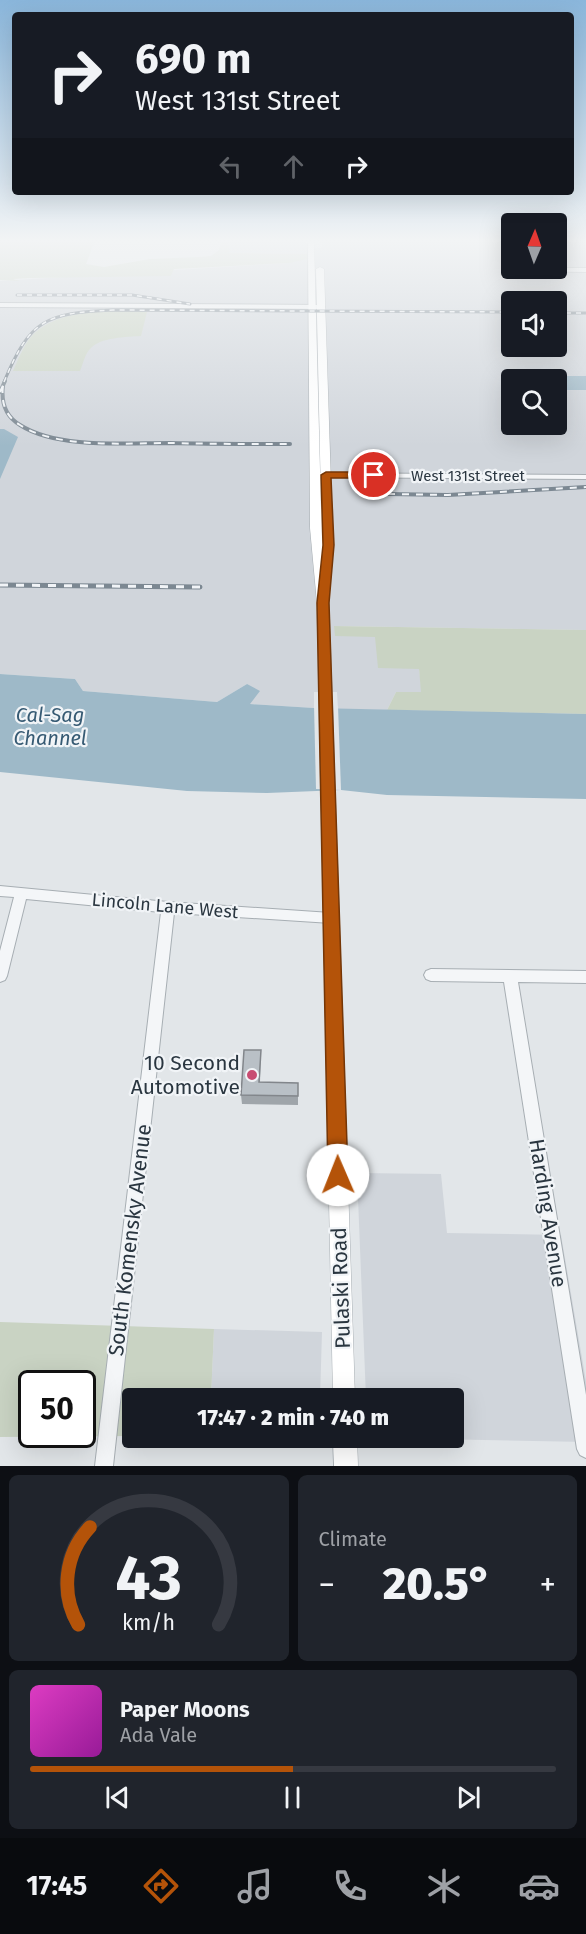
<!DOCTYPE html>
<html lang="en">
<head>
<meta charset="utf-8">
<style>
	:root { --surface:#171b24; --page:#20242c; --text:#f1f3f6; --muted:#9ea1a6; --line:#363941; --accent:#b45309 }
	body { margin:0; font-family:"Fira Sans",sans-serif; background:var(--page); color:var(--text); height:100vh; display:flex; flex-direction:column; font-size:22px; white-space:nowrap }
	* { box-sizing:border-box; margin:0 }
	p { font-size:20px; color:var(--muted) }
	.icon { flex:none; width:33px; height:33px; fill:none; stroke:currentColor; stroke-width:2; stroke-linecap:round; stroke-linejoin:round }
	.map { position:relative; height:1466px; overflow:hidden }
	.sheet { display:flex; flex-direction:column; gap:9px; padding:9px; background:#0d0f14; flex:1 }
	.sheet>* { flex:none }
	.guide { position:absolute; left:12px; top:12px; width:562px; height:183px; border-radius:6px; box-shadow:0 6px 24px #0002; background:#171b24; color:var(--text); overflow:hidden }
	.needle { width:39px; rotate:2deg }
	.controls { position:absolute; left:501px; top:213px; display:grid; gap:12px }
	.controls a { display:grid; place-items:center; width:66px; height:66px; border-radius:6px; background:var(--surface); box-shadow:0 6px 24px #0002; font-size:30px }
	.speed { position:absolute; left:18px; top:1370px; display:flex; gap:12px; font-size:30px; font-weight:700; text-align:center }
	.speed>* { display:grid; place-content:center; width:78px; height:78px; border-radius:50%; background:var(--surface); box-shadow:0 6px 24px #0002; line-height:1 }
	.speed .limit { border:3px solid #111; border-radius:9px; background:#fff; color:#111 }
	.pin { position:absolute; display:grid; place-items:center; width:51px; height:51px; color:#fff; margin:-26px; border:3px solid #fff; border-radius:50%; box-shadow:0 2px 6px #0007 }
	.me { position:absolute; width:66px; margin:-33px; rotate:359deg; stroke-linejoin:round; filter:drop-shadow(0 0 4px #0008) }
	.turn { display:flex; align-items:center; gap:21px; height:126px; padding:0 24px; font-size:27px }
	.turn .icon { width:78px; height:78px; stroke-width:2.5 }
	.turn b { display:block; font-size:42px; line-height:51px }
	.lanes { display:flex; align-items:center; height:57px; padding:0 24px; background:#0003; justify-content:center; gap:30px; direction:ltr }
	.lanes .off { opacity:.35 }
	.big { font-size:45px; font-weight:800; line-height:1.1 }
	.sheet .widget { flex:1; display:flex; flex-direction:column; justify-content:center; gap:9px; min-width:0; padding:0 21px; border-radius:9px; background:var(--page) }
	.sheet .dial { align-items:center; gap:0 }
	.dial svg { height:156px; overflow:visible; fill:none; stroke:var(--line); stroke-width:7; stroke-linecap:round; text-anchor:middle }
	.dial text { fill:var(--text); stroke:none }
	.song { display:flex; align-items:center; gap:18px }
	.cover { width:72px; height:72px; border-radius:9px; background:linear-gradient(135deg,hsl(310 70% 55%),hsl(300 70% 35%)) }
	.played { height:6px; border-radius:3px; background:linear-gradient(90deg,var(--accent) 50%,var(--line) 50%) }
	.keys { display:flex; justify-content:space-around; direction:ltr }
	.heat { display:flex; justify-content:space-between; align-items:center; font-size:33px; direction:ltr }
	.sheet .tiles { flex:1; display:grid; gap:9px; grid-template-columns:1fr 1fr }
	.widget:last-child { grid-column:span 2 }
	.trip { position:absolute; left:122px; top:1388px; width:342px; height:60px; border-radius:6px; background:var(--surface); box-shadow:0 6px 24px #0002; font-weight:800; line-height:60px; text-align:center }
	.tabs { display:flex; height:96px; justify-content:space-around; align-items:center; background:#090b0e; color:var(--muted) }
	.tabs .icon { width:42px; height:42px }
	.tabs .current { color:var(--accent) }
	.tabs b { font-size:27px; color:var(--text) }
	.map>svg:first-child { display:block }
	.built { fill:#d0d5db; fill-rule:evenodd }
	.green { fill:#c9d3c3; fill-rule:evenodd }
	.water { fill:#9eb9c8 }
	.pier { fill:#e2e6e9 }
	.lines { fill:none; stroke-linecap:round; stroke-linejoin:round }
	.street-casing { stroke:#a7aeb3; stroke-width:2 }
	.secondary-casing { stroke:#a7aeb3; stroke-width:1 }
	.street { fill:#f4f6f8; fill-rule:evenodd }
	.secondary { fill:#fff; fill-rule:evenodd }
	.rail-far2-casing { stroke:#7c8892; stroke-width:3 }
	.rail-far1-casing { stroke:#7c8892; stroke-width:4 }
	.rail-casing { stroke:#7c8892; stroke-width:5 }
	.rail-far2 { stroke:#f1f4f7; stroke-width:1.5; stroke-dasharray:5; stroke-linecap:butt }
	.rail-far1 { stroke:#f1f4f7; stroke-width:2; stroke-dasharray:7; stroke-linecap:butt }
	.rail { stroke:#f1f4f7; stroke-width:3; stroke-dasharray:8; stroke-linecap:butt }
	.wall { fill:#9fa5aa }
	.building { fill:#b9c0c6; stroke:#82868b; stroke-width:1.5 }
	.route { fill:#b45309; stroke:#753606; stroke-width:1.5 }
	.poi-dot { fill:#c84d72; stroke:#f1f4f7; stroke-width:2 }
	.labels { text-anchor:middle; stroke-width:4.5; stroke-linejoin:round; paint-order:stroke }
	.far-street-label { font-size:15px; fill:#2a3640; stroke:#f1f4f7 }
	.street-label { font-size:18px; fill:#2a3640; stroke:#f1f4f7 }
	.water-label { font-size:20px; font-style:italic; fill:#365a73; stroke:#f1f4f7 }
	.near-poi-label { font-size:21px; fill:#2a3640; stroke:#f1f4f7; text-anchor:end }
	.near-street-label { font-size:21px; fill:#2a3640; stroke:#f1f4f7 }
</style>
</head>
<body>
<div class="map">
<svg width="586" height="1466" viewBox="0 0 586 1466">
	<rect width="100%" height="100%" fill="#e2e6e9"/>
	<path class="built" d="M230,240H306L307,248H322V240H511L512,268H556L557,240H586V630L335,626V636H375L419,669L422,693L396,692L387,710L338,709L337,692H314V708L249,704L247,684L217,702L83,691L75,679L0,674V281L289,263L307,254L228,253ZM512,302H556V346H512ZM512,380H556V424H512Z
		M357,1173L441,1174L447,1233L561,1235L586,1381V1442L380,1438L453,1437V1398H366Z
		M214,1329L322,1332L320,1398H211Z"/>
	<path class="green" d="M0,240H95L86,264L104,267L150,259L199,257L211,256L219,250L221,240H230L229,253L307,254V259L289,263L174,269L171,276L29,278L13,279L20,281L0,280Z
		M117,310L147,312L141,336C127,337 100,337 90,349C85,354 83,364 80,371H13C18,360 23,347 30,338C50,314 88,312 117,310Z
		M334,626L586,630V714L387,710L396,692H421L419,669L378,668L375,637L335,636Z
		M0,1322L214,1329L211,1398H132V1436L0,1437ZM32,1383H82V1434H32Z"/>
	<path class="water" d="M554,376H586V390H557L556,380L552,379L551,377Z
		M0,429H4L18,437L0,479Z
		M0,674L75,679L83,691L217,702L247,684L260,691L250,704L314,708L586,714V799L387,795L341,790L267,793L187,791L0,772Z"/>
	<path class="pier" d="M314,705L338,706L341,790L316,789Z"/>
	<g class="lines">
		<defs>
			<path id="street" d="M505,268H586V272L507,271L504,269Z
				M0,303L322,305L325,307L322,309L0,307Z
				M313,473L586,475V479L316,477H313Z
				M0,886L168,902L331,913L335,914L337,918L335,922L331,923L174,913L113,1466H95L161,912L26,899L7,976L5,980L0,982V951L14,897L0,896Z
				M431,969L586,971V983L518,982L586,1395V1458L580,1455L577,1449L504,982L431,981L426,979L424,975L426,971Z"/>
			<path id="secondary" d="M308,240H314L322,546L316,269L320,267L324,269L333,545L331,577L326,580L329,603L355,1398H333L317,603L310,528Z
				M333,1437H357L358,1466H334Z"/>
		</defs>
		<use href="#street" class="street-casing"/>
		<use href="#secondary" class="secondary-casing"/>
		<use href="#street" class="street"/>
		<use href="#secondary" class="secondary"/>
		<defs>
			<path id="rail-far2" d="M17,295H132L190,304
				M556,313H586
				M4,382C30,319 46,313 113,310L512,312"/>
			<path id="rail-far1" d="M3,386C1,402 5,416 20,425C57,449 126,443 170,443C210,444 250,444 290,444
				M0,392L5,381
				M388,494L448,495L586,487"/>
			<path id="rail" d="M0,585L200,587"/>
		</defs>
		<use href="#rail-far2" class="rail-far2-casing"/>
		<use href="#rail-far1" class="rail-far1-casing"/>
		<use href="#rail" class="rail-casing"/>
		<use href="#rail-far2" class="rail-far2"/>
		<use href="#rail-far1" class="rail-far1"/>
		<use href="#rail" class="rail"/>
	</g>
	<path class="wall" d="M261,1050L260,1082L298,1083V1105L242,1104L241,1095Z"/>
	<path class="building" d="M244,1050H261L259,1082L298,1083V1096L241,1095Z"/>
	<linearGradient id="sky" x2="0" y2="1"><stop stop-color="#8ab6db"/><stop offset="0.54" stop-color="#f2f4f5"/><stop offset="1" stop-color="#f2f4f5" stop-opacity="0"/></linearGradient>
	<rect width="586" height="446" fill="url(#sky)"/>
	<path class="route" d="M326,472H374L379,475L374,478H331L334,545L329,603L348,1175L345,1182L338,1185L331,1182L328,1175L317,603L323,545L321,475Z"/>
	<circle class="poi-dot" cx="252" cy="1075" r="6"/>
	<g class="labels">
		<g class="far-street-label">
			<text x="468" y="481">West 131st Street</text>
		</g>
		<g class="street-label">
			<text transform="translate(165 906) rotate(5)" y="6">Lincoln Lane West</text>
		</g>
		<g class="water-label">
			<text x="50" y="722">Cal-Sag<tspan x="50" dy="23">Channel</tspan></text>
		</g>
		<g class="near-poi-label">
			<text x="240" y="1070">10 Second<tspan x="240" dy="24">Automotive</tspan></text>
		</g>
		<g class="near-street-label">
			<text transform="translate(548 1213) rotate(81)" y="7">Harding Avenue</text>
			<text transform="translate(130 1240) rotate(-83)" y="7">South Komensky Avenue</text>
			<text transform="translate(341 1288) rotate(-92)" y="7">Pulaski Road</text>
		</g>
	</g>
</svg>
<div class="controls">
<a><svg class="needle" viewBox="-14 -14 28 28"><path d="M0-13l5 13h-10z" fill="#e53935"/><path d="M0 13l5-13h-10z" fill="#9ea1a6"/></svg></a>
<a><svg class="icon" aria-label="sound" viewBox="0 0 24 24"><path d="M4 9h4l5-4v14l-5-4H4zM17 9q2 3 0 6"/></svg></a>
<a><svg class="icon" aria-label="search" viewBox="0 0 24 24"><circle cx="10" cy="10" r="6"/><path d="M15 15l6 6"/></svg></a>
</div>
<div class="speed"><div class="limit">50</div></div>
<div class="pin" style="left:374px;top:475px;background:#d93025"><svg class="icon" aria-label="arrive" viewBox="0 0 24 24"><path d="M6 21V4h12l-3 4 3 4H6"/></svg></div>
<svg class="me" style="left:338px;top:1175px" viewBox="-20 -20 40 40"><circle r="19" fill="#fff"/><path d="M0-13L10 11 0 6-10 11z" fill="#b45309"/></svg>
<div class="trip">17:47 · 2 min · 740 m</div>
<div class="guide">
<div class="turn"><svg class="icon" aria-label="right" viewBox="0 0 24 24"><path d="M7 20v-9h11M14 6l5 5-5 5"/></svg><div><b>690 m</b>West 131st Street</div></div>
<div class="lanes"><svg class="icon off" aria-label="left" viewBox="0 0 24 24"><path d="M17 20v-9H6M10 6l-5 5 5 5"/></svg><svg class="icon off" aria-label="ahead" viewBox="0 0 24 24"><path d="M12 20V5M6 11l6-6 6 6"/></svg><svg class="icon" aria-label="right" viewBox="0 0 24 24"><path d="M7 20v-9h11M14 6l5 5-5 5"/></svg></div>
</div>
</div>
<section class="sheet">
<div class="tiles">
<div class="widget dial"><svg viewBox="0 0 100 80">
<path d="M14 69A42 42 0 1 1 86 69"/>
<path d="M14 69A42 42 0 0 1 20 19" stroke="#b45309"/>
<text x="50" y="56" font-size="32" font-weight="700">43</text>
<text x="50" y="72" font-size="11">km/h</text>
</svg></div>
<div class="widget"><p>Climate</p>
<div class="heat"><a>−</a><b class="big">20.5°</b><a>+</a></div>
</div>
<div class="widget">
<div class="song"><i class="cover"></i><div><b>Paper Moons</b><p>Ada Vale</p></div></div>
<div class="played"></div>
<div class="keys"><svg class="icon" aria-label="previous" viewBox="0 0 24 24"><path d="M18 5L8 12l10 7zM5 5v14"/></svg><svg class="icon" aria-label="pause" viewBox="0 0 24 24"><path d="M8 5v14M16 5v14"/></svg><svg class="icon" aria-label="next" viewBox="0 0 24 24"><path d="M6 5l10 7-10 7zM19 5v14"/></svg></div>
</div>
</div>
</section>
<nav class="tabs">
<b>17:45</b>
<svg class="icon current" aria-label="directions" viewBox="0 0 24 24"><path d="M12 3l9 9-9 9-9-9zM9 14v-3h6M13 9l2 2-2 2"/></svg>
<svg class="icon" aria-label="music" viewBox="0 0 24 24"><path d="M9 18V5l10-2v13"/><circle cx="6" cy="18" r="3"/><circle cx="16" cy="16" r="3"/></svg>
<svg class="icon" aria-label="phone" viewBox="0 0 24 24"><path d="M5 4h4l2 5-3 2q2 4 5 5l2-3 5 2v4C11 20 4 13 5 4z"/></svg>
<svg class="icon" aria-label="climate" viewBox="0 0 24 24"><path d="M12 3v18M4 7l16 10M4 17L20 7"/></svg>
<svg class="icon" aria-label="car" viewBox="0 0 24 24"><path d="M5 17H2v-5l4-1 3-4h7l3 4 3 1v5h-3M9 17h6M6 11h13"/><circle cx="7" cy="17" r="2"/><circle cx="17" cy="17" r="2"/></svg>
</nav>
</body>
</html>
